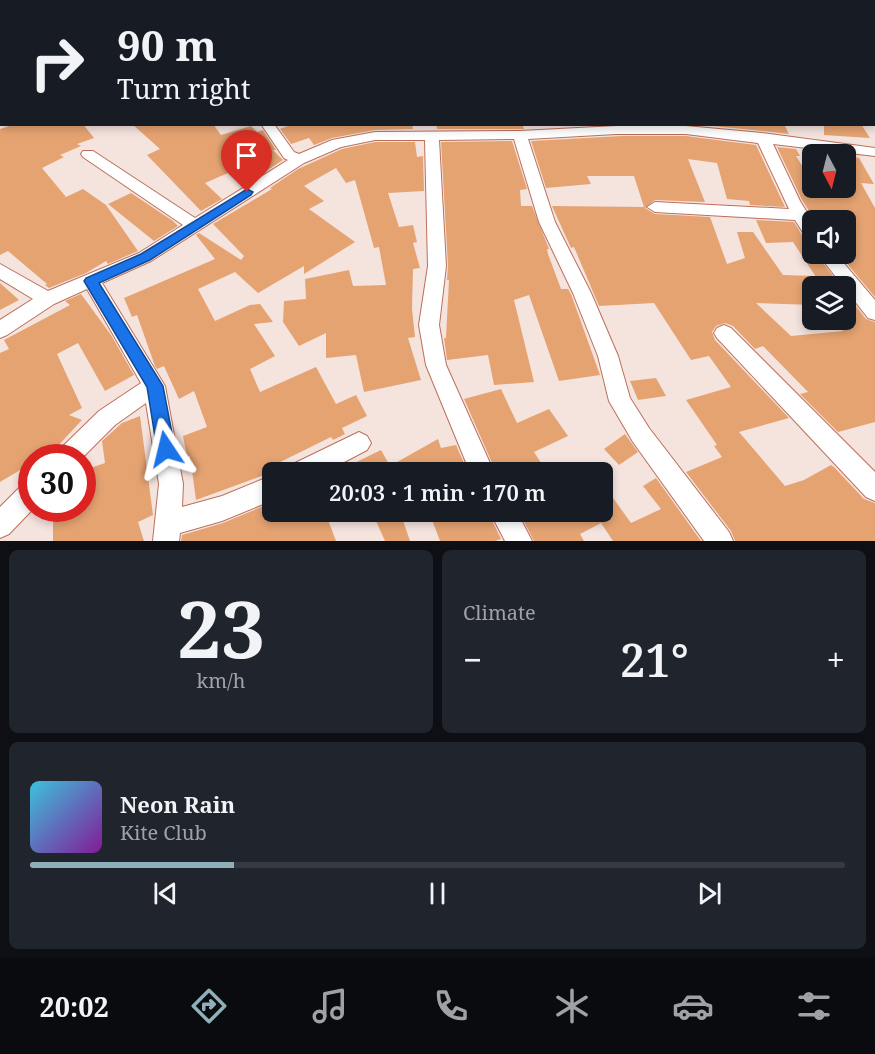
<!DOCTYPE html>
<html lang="en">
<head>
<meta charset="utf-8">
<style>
	:root { --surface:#171b24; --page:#20242c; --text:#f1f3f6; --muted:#9ea1a6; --line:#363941; --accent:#8fb0b9 }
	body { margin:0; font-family:"Noto Serif",serif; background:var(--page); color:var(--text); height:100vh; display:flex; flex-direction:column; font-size:22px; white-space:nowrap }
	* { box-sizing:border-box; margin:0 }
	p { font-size:20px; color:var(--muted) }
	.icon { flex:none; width:33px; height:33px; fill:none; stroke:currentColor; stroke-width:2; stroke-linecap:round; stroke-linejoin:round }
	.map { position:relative; height:541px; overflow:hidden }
	.details { display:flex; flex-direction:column; gap:9px; padding:9px; background:#0d0f14; flex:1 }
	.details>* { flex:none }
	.hud { position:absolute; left:0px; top:0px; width:876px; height:126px; box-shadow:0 3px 9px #0003; background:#171b24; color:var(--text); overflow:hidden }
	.needle { width:39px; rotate:173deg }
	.controls { position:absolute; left:802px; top:144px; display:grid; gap:12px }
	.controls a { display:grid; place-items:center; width:54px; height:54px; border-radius:9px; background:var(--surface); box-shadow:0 3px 9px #0003; font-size:30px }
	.speed { position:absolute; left:18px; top:444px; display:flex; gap:12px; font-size:30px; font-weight:700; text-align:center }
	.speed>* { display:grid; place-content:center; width:78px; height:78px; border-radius:50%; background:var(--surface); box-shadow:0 3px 9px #0003; line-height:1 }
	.speed .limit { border:9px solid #d22; background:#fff; color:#111 }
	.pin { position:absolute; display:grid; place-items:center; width:51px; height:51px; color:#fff; margin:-62px -26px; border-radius:50% 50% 50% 0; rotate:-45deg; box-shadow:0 0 6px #0007 }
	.pin .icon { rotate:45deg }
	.me { position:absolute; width:66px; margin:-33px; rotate:350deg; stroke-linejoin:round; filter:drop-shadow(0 0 4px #0008) }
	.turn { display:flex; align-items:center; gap:21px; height:126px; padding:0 18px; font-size:27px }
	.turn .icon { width:78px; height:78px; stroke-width:2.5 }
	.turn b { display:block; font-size:42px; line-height:51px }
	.big { font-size:45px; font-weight:600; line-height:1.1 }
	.details .widget { flex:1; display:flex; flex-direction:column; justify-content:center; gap:9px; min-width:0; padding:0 21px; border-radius:9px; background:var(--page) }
	.details .dial { align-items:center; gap:0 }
	.dial b { font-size:78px; line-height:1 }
	.song { display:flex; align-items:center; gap:18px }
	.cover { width:72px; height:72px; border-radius:9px; background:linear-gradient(135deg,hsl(190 70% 55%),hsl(290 70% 35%)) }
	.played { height:6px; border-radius:3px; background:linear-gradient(90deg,var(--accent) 25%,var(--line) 25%) }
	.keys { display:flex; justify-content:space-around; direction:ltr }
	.heat { display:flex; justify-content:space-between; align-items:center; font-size:33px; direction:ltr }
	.details .tiles { flex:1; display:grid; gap:9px; grid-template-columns:1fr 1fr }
	.widget:last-child { grid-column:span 2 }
	.trip { position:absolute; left:262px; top:462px; width:351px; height:60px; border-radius:9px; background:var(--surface); box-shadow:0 3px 9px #0003; font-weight:600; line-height:60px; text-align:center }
	.tab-bar { display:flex; height:96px; justify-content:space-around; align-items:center; background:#090b0e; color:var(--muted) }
	.tab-bar .icon { width:42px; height:42px }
	.tab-bar .current { color:var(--accent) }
	.tab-bar b { font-size:27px; color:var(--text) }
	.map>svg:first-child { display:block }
	.building { fill:#e5a372 }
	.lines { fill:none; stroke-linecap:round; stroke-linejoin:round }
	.minor-casing { stroke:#bc705a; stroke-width:2 }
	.minor { fill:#fff; fill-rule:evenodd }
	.route { fill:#1a73e8; stroke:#114b97; stroke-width:1.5 }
</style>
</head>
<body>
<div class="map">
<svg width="875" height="541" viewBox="0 0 875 541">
	<rect width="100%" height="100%" fill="#f5e3de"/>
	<path class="building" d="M15,124H83L94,138L77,144L81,146L60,155L64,157L42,168L66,197L83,189L106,205L138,251L108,264L106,261L86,273L49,288L45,285L47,284L8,251L0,255V129Z
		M132,124H213L221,135L251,126L257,132L263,130L276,150H273L283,160L257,177L244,166L205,183L222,199L201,211L147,155L160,149Z
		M293,124H412L413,129L375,130L332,138L314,145L309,138L291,144L280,129Z
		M436,124H522L524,129H437Z
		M694,124H784L789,134L762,131Z
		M824,124H861L870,138L824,135Z
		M622,136H686L756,145L785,207L750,205L749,201L727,199L717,163L688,159L705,202L655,200L645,208L655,214L710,217L727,264L745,258L737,232H753L783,275L813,276V305L756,303L791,336L843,331L834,320H846V294L866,319L875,322V422L838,432L800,394L808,392L763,346L755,349L733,326L725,323L716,326L712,332L715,340L789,418L739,432L785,486L804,480L831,465L834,467L864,499L875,503V541H735L731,531L686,472L722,457L714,446L717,445L686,400L731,387L709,356L691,360L654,303L599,306L574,247L571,248L552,206L644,207L634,176H587L591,184L546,188L531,141Z
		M512,141L527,189L520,190L521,206H532L549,249H547L548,254L561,289H568L571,294L600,375L559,381L529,295L514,300L534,382L494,385L488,355L447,360L444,338H446L449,280H447L448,266L441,142Z
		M375,142H415L417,157L423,156L424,191L388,193L399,227L413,225L417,242L413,243L420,268L413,269L412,309L415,337L408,338L421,380L364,392L356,355L326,358V333L299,346L283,322L284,301L306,299L305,279L349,270L353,286L386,285L379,247L374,248L355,180L346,183L336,168L304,186L324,201L309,209L355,242L304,274V266L258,293L235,272L198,289L215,321L250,305L260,304L273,322L254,324L275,356L250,369L260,392L316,367L336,404L356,395L367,416L342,428L345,434L333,440L331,437L266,469L267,474L196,500L190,456L187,457L183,436L207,427L194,391L179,399L164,366L157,369L155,366L137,315L132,317L124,298L215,259L196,235L199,233L241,260L244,256L213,224L272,189L270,188L298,169L342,149Z
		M777,147L796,149L800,156H796L813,183V188H846V156L859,158L874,184L861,183L875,208V297L839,254H846V220H815L802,200Z
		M131,193L173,221L178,226L154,241L108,204Z
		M756,220L794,222L805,240L813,243V254H816L841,286H822L793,242L766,243Z
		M0,283L19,300L0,310Z
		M81,294L111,335L134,375L105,391L78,343L57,354L82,408L69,415L82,420L54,450L41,458H32V463L0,482V353L9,349L4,340L70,305L65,301Z
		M656,378L666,396L638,400L630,381Z
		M501,389L517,423L549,409L568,436L534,452L547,472H496L464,399Z
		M140,416L153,515L138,522L144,541H53V508H82V471L105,463L102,441L122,423Z
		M625,434L638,452L619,465L604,449Z
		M438,439L441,448L456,445L468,472H336L381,450L390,466Z
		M656,478L701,541H613L601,523L580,534L584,541H534L519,512H603V484L631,523L661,509L643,486Z
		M273,502V512H325L336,541H181L182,535L223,523Z
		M372,512H400L410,541H385Z
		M429,512H488L501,539L495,541H440Z"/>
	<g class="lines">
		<defs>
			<path id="minor" d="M218,0H229L217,2Z
				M264,0H275L263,2Z
				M536,0H546V2H536Z
				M633,0H653L632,2Z
				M816,0H842L843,2H817Z
				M866,0H875V3L874,2Z
				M874,51H875V57H874Z
				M874,103H875V111H874Z
				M261,124H274L294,152L299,154L332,140L375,132L520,131L616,126H686L762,133L875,148V156L773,144L800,201L813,222V241L807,239L795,220L655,212L647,207L655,202L789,209L758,143L686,134H616L528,139L555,222L591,293L618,356L630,398L649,428L729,532L733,541H704L633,442L609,401L598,356L573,293L539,222L514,139L439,140L446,266L439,325L446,365L494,472H470L426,365L419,325L428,266L425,140H375L341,147L304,163L151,261L102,283L165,386L183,484L182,507L222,496L273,475V500L222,521L180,533L179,541H153L159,484L146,403L115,425L82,458H55L59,450L99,411L141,383L87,289L54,304L7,335L0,338V320L33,299L0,279V264L48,291L139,253L183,225L83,157L81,154L83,151H93L195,218L288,160L284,158Z
				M818,254H836L875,300V320L868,318L846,290V286H843Z
				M724,325L731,328L875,472V501L866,497L717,338L714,333L717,328Z
				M359,432L367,436L371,443L367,450L325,472H290L293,464Z
				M32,481V508H34L9,534L0,538V507L23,484Z
				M490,512H517L532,541H505Z"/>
		</defs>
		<use href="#minor" class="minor-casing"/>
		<use href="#minor" class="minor"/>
	</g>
	<path class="route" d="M247,189L253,192L251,195L150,260L99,283L163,386L175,449L172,455L166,457L160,455L157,449L147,387L84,281L86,278L141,254Z"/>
</svg>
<div class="controls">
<a><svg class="needle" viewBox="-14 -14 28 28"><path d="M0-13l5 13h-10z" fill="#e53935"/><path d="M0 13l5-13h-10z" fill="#9ea1a6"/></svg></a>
<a><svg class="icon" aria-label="sound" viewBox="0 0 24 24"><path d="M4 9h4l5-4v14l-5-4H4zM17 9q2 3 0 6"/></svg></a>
<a><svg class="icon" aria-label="layers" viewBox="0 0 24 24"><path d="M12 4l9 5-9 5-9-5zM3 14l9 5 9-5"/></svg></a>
</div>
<div class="speed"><div class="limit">30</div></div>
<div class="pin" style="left:247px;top:192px;background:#d93025"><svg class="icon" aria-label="arrive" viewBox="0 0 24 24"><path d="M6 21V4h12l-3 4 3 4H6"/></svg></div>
<svg class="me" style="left:166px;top:449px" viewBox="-20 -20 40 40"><path d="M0-17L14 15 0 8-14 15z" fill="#1a73e8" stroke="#fff" stroke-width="4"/></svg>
<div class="trip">20:03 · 1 min · 170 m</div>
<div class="hud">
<div class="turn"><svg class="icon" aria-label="right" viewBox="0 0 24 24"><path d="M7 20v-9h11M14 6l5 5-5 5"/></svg><div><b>90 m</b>Turn right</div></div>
</div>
</div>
<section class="details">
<div class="tiles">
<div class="widget dial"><b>23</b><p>km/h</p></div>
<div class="widget"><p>Climate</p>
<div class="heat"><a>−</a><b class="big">21°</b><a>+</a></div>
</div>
<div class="widget">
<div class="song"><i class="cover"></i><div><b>Neon Rain</b><p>Kite Club</p></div></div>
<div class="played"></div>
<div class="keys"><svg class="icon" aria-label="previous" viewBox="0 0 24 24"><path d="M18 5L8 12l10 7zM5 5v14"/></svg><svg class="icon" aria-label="pause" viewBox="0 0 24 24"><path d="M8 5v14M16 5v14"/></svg><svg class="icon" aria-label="next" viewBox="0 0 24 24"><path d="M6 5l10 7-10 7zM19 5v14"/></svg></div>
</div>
</div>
</section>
<nav class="tab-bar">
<b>20:02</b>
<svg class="icon current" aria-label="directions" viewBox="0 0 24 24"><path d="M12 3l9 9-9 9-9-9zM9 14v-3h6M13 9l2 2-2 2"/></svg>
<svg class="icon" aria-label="music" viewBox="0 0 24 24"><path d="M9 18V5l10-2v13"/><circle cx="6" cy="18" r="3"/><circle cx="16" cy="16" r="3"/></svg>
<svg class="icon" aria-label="phone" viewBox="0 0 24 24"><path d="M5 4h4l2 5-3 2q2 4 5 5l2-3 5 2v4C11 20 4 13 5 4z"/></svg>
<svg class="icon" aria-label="climate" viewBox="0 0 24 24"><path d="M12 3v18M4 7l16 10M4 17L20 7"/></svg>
<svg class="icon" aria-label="car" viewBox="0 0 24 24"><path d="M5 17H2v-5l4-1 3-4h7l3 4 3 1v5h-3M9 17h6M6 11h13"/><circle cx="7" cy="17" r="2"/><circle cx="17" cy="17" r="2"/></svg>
<svg class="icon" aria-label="filters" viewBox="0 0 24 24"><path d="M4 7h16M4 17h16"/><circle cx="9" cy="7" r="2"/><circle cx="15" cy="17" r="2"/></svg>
</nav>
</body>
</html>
